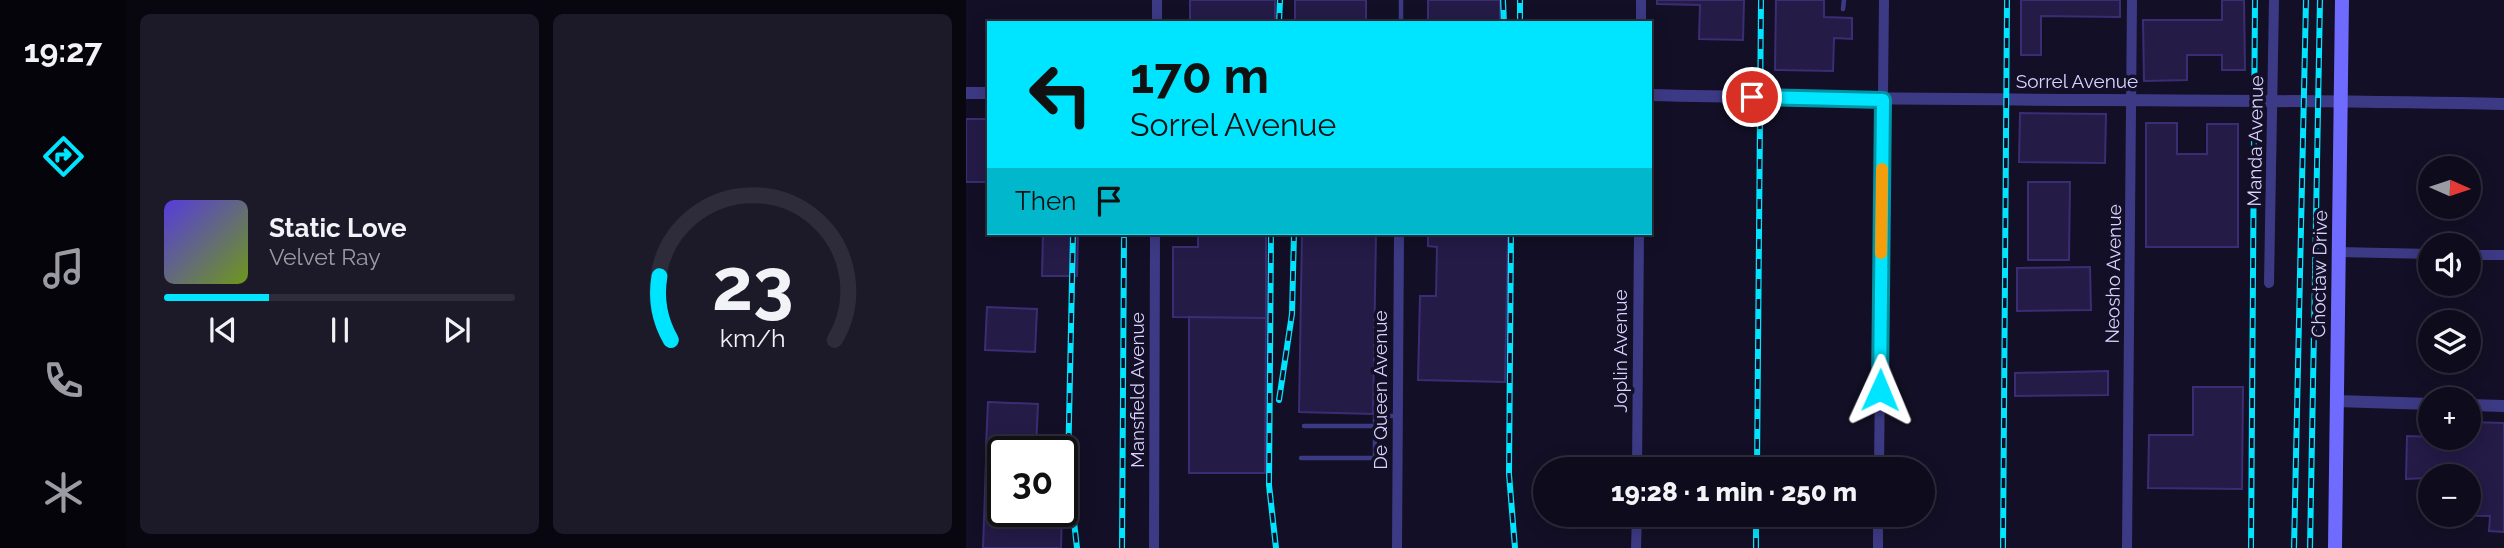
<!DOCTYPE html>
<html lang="en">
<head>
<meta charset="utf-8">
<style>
	:root { --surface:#0e0b1c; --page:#1c1929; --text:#f1f3f6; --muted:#9b9ba3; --line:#2e2b3b; --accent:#00e5ff }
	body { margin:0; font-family:Raleway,sans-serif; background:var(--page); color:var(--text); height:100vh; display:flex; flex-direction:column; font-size:26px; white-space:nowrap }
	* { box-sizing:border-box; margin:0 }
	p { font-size:23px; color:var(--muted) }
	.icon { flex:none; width:38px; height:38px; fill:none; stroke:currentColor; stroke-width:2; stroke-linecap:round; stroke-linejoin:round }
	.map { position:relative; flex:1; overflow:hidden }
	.panel { display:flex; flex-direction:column; gap:14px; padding:14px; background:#08060f; width:840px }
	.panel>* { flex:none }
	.banner { position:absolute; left:21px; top:21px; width:665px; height:214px; border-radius:0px; box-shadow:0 4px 18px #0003,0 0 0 2px var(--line); background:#00e5ff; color:#111; overflow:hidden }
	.needle { width:46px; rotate:93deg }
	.buttons { position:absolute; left:1452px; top:156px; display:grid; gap:14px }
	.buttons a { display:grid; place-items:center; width:63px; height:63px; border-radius:50%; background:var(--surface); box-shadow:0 4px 18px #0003,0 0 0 2px var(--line); font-size:35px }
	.speed { position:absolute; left:21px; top:436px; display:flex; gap:14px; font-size:35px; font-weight:700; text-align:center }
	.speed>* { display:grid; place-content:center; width:91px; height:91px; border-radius:50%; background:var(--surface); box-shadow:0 4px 18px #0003,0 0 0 2px var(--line); line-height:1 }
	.speed .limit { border:4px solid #111; border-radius:10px; background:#fff; color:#111 }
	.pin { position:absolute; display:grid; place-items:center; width:60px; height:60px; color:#fff; margin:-30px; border:4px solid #fff; border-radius:50%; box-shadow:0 2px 7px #0007 }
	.me { position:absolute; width:77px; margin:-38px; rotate:1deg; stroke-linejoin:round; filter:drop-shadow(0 0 5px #0008) }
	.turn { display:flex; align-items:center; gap:24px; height:147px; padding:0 28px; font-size:32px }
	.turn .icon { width:91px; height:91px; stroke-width:2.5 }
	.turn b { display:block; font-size:49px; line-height:60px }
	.then { display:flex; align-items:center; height:66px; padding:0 28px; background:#0003; gap:14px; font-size:26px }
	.panel .widget { flex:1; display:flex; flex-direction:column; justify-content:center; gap:10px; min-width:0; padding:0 24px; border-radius:10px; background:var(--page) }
	.panel .dial { align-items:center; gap:0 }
	.dial svg { height:182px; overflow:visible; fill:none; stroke:var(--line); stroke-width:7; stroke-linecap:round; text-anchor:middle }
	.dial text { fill:var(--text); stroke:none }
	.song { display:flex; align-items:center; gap:21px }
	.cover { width:84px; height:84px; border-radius:10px; background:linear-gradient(135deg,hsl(250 70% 55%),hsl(80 70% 35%)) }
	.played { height:7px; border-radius:4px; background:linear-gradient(90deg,var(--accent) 30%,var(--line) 30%) }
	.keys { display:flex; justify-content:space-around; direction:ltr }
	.panel .tiles { flex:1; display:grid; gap:14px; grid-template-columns:repeat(2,1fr) }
	.trip { position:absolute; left:567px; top:457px; width:402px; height:70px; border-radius:35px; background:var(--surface); box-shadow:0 4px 18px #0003,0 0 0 2px var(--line); font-weight:800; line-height:70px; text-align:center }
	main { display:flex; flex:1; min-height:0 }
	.dock { display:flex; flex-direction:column; width:126px; justify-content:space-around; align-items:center; background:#06040b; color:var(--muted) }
	.dock .icon { width:49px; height:49px }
	.dock .active { color:var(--accent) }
	.dock b { font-size:32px; color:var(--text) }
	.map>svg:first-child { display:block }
	.building { fill:#241b47; stroke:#3b2d73; stroke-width:2 }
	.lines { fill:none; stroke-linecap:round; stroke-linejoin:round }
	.service { stroke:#3d3a85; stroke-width:4.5 }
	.minor { stroke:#3d3a85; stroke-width:10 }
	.tertiary { stroke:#3d3a85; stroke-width:12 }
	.secondary { stroke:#6f6bff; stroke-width:14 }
	.rail-casing { stroke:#00e5ff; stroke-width:6 }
	.rail { stroke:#130f26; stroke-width:3.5; stroke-dasharray:10; stroke-linecap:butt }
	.route-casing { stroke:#0095a6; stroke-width:18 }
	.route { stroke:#00e5ff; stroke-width:12 }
	.slow { stroke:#f59e0b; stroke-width:12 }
	.labels { text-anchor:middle; stroke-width:7; stroke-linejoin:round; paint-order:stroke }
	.street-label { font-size:19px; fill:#d9d4ff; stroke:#130f26 }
</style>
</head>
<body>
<main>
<nav class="dock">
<b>19:27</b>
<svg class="icon active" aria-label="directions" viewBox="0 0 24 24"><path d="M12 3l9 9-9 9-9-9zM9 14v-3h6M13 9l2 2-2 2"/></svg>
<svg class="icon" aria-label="music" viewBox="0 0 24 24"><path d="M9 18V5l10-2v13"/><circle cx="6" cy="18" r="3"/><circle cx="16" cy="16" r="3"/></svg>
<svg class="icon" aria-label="phone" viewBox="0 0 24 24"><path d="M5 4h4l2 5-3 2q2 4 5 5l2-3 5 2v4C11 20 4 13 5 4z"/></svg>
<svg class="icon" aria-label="climate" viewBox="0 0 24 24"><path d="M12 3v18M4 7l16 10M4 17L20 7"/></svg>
</nav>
<section class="panel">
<div class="tiles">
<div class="widget">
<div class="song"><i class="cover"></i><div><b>Static Love</b><p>Velvet Ray</p></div></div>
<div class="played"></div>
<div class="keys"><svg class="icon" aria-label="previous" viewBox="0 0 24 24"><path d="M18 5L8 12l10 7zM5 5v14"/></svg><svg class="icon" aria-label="pause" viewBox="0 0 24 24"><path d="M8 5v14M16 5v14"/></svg><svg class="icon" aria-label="next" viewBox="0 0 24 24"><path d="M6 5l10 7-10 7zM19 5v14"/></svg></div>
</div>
<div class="widget dial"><svg viewBox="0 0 100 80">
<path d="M14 69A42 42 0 1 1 86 69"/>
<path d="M14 69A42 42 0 0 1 9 41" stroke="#00e5ff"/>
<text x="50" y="56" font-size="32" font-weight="700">23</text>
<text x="50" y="72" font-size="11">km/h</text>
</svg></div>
</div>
</section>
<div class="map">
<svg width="1538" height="548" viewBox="0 0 1538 548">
	<rect width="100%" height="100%" fill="#130f26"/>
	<path class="building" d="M224,0H309V23H224Z
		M329,0H400V23H329Z
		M462,0H534V23H462Z
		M691,0H778L777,40L733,39L734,5L691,4Z
		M810,0H858V17L886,18V39L868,38L867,71L809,70Z
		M1055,0H1154V17L1075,16V55H1055Z
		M1256,0H1278L1279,70H1256V55H1221V80L1178,81L1177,20H1256Z
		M1054,113L1140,114L1139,163L1053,162Z
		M0,119H23V182H0Z
		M1180,123H1211V154H1241V124H1272V247H1180Z
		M1062,182H1104L1103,260H1062Z
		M77,233H112L111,276H76Z
		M232,233H300V318L207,317V247H232Z
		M336,233H410L407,414L333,412Z
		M462,233H542L539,382L452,380L454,296H470L471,247L462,246Z
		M1124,267L1125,310L1051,311V268Z
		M21,307L71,309L69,352L19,350Z
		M223,317L300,318L299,473H223Z
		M1142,371V395L1049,396V373Z
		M1227,387H1277L1276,489L1182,488L1183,435H1227Z
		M22,402L72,404L70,448L20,446Z
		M1503,422L1538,423V532L1523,531L1524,516L1480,515L1503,514V476L1440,479L1441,436L1503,438Z
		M20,462L37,463V511H96L95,548H17Z"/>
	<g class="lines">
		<path class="service" d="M877,9L878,0
			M435,23V0
			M338,426H409
			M335,458H409V416H430"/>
		<path class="minor" d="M191,23V0
			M675,23V0
			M1372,252L1465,254
			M1503,255H1538
			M1303,283L1308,0
			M671,469L673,233
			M913,469L918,0
			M188,548L189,233
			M431,548L433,233
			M670,548L671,514
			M912,548V514
			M1161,548L1166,0"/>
		<path class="tertiary" d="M0,93H23
			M684,95C969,102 1253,98 1538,104
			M1370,401L1465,404
			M1503,405L1538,406"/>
		<path class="secondary" d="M1369,548L1376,0"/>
		<defs>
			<path id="rail" d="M537,0L538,23
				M313,23L314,0
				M554,23V0
				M107,233L102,469L111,548
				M305,233L303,485L310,548
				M545,233L543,474L549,548
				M313,400L326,314L328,233
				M791,469L795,0
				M156,548L158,233
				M790,548V514
				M1037,548L1041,0
				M1285,548L1289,0
				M1328,548L1340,0
				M1344,548L1354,0"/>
		</defs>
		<use href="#rail" class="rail-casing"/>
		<use href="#rail" class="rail"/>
	</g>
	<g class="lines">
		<defs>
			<path id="route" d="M786,97L917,100L914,390"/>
		</defs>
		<use href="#route" class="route-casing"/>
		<use href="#route" class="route"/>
		<path class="slow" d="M915,253L916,169"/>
	</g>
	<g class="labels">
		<g class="street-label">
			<text x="1111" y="88">Sorrel Avenue</text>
			<text transform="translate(1289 141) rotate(-89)" y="7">Manda Avenue</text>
			<text transform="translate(1147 274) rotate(-89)" y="7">Neosho Avenue</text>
			<text transform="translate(1353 274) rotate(-89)" y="7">Choctaw Drive</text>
			<text transform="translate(654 351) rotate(-90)" y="7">Joplin Avenue</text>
			<text transform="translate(171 390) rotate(-90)" y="7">Mansfield Avenue</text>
			<text transform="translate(414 390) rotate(-90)" y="7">De Queen Avenue</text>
		</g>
	</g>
</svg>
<div class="buttons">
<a><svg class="needle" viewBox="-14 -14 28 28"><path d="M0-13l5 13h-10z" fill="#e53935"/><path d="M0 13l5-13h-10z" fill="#9b9ba3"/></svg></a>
<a><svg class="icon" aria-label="sound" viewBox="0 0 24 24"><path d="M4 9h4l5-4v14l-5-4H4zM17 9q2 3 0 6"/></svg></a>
<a><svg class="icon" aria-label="layers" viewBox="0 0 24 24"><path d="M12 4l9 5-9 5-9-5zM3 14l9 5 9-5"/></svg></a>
<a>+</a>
<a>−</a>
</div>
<div class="speed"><div class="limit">30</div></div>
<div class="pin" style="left:786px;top:97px;background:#d93025"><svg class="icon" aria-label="arrive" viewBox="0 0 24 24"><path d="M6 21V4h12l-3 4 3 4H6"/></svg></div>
<svg class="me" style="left:914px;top:390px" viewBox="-20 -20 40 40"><path d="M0-17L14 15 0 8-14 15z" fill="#00e5ff" stroke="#fff" stroke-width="4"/></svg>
<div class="trip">19:28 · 1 min · 250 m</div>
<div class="banner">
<div class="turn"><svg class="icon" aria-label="left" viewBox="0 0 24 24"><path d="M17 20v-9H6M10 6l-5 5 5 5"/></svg><div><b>170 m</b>Sorrel Avenue</div></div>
<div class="then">Then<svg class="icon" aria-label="arrive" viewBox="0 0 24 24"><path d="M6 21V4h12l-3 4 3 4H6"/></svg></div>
</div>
</div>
</main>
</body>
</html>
